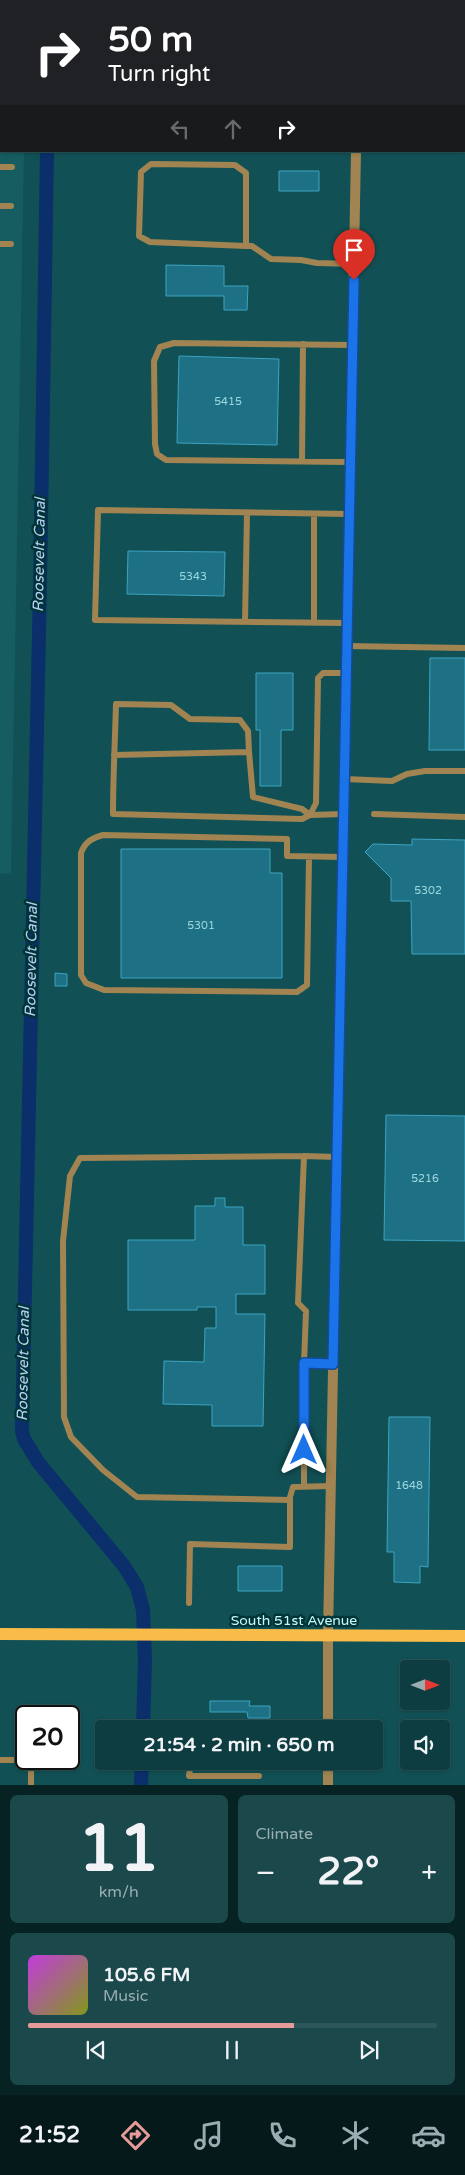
<!DOCTYPE html>
<html lang="en">
<head>
<meta charset="utf-8">
<style>
	:root { --surface:#0d3d40; --page:#1b484b; --text:#f1f3f6; --muted:#9aaeb1; --line:#2d5659; --accent:#e69b98 }
	body { margin:0; font-family:"Varela Round",sans-serif; background:var(--page); color:var(--text); height:100vh; display:flex; flex-direction:column; font-size:19px; white-space:nowrap }
	* { box-sizing:border-box; margin:0 }
	p { font-size:16px; color:var(--muted) }
	.icon { flex:none; width:28px; height:28px; fill:none; stroke:currentColor; stroke-width:2; stroke-linecap:round; stroke-linejoin:round }
	.map { position:relative; height:1785px; overflow:hidden }
	.drawer { display:flex; flex-direction:column; gap:10px; padding:10px; background:#072223; flex:1 }
	.drawer>* { flex:none }
	.guide { position:absolute; left:0px; top:0px; width:465px; height:152px; box-shadow:0 1px 4px #0004,0 0 0 1px var(--line); background:#202124; color:#fff; overflow:hidden }
	.needle { width:32px; rotate:90deg }
	.buttons { position:absolute; left:400px; top:1660px; display:grid; gap:10px }
	.buttons a { display:grid; place-items:center; width:50px; height:50px; border-radius:5px; background:var(--surface); box-shadow:0 1px 4px #0004,0 0 0 1px var(--line); font-size:25px }
	.speed { position:absolute; left:15px; top:1705px; display:flex; gap:10px; font-size:25px; font-weight:700; text-align:center }
	.speed>* { display:grid; place-content:center; width:65px; height:65px; border-radius:50%; background:var(--surface); box-shadow:0 1px 4px #0004,0 0 0 1px var(--line); line-height:1 }
	.speed .limit { border:2px solid #111; border-radius:8px; background:#fff; color:#111 }
	.pin { position:absolute; display:grid; place-items:center; width:42px; height:42px; color:#fff; margin:-51px -21px; border-radius:50% 50% 50% 0; rotate:-45deg; box-shadow:0 0 5px #0007 }
	.pin .icon { rotate:45deg }
	.me { position:absolute; width:55px; margin:-28px; rotate:0deg; stroke-linejoin:round; filter:drop-shadow(0 0 4px #0008) }
	.turn { display:flex; align-items:center; gap:18px; height:105px; padding:0 25px; font-size:22px }
	.turn .icon { width:65px; height:65px; stroke-width:2.5 }
	.turn b { display:block; font-size:35px; line-height:42px }
	.lanes { display:flex; align-items:center; height:48px; padding:0 25px; background:#0003; justify-content:center; gap:25px; direction:ltr }
	.lanes .off { opacity:.35 }
	.big { font-size:38px; font-weight:800; line-height:1.1 }
	.drawer .tile { flex:1; display:flex; flex-direction:column; justify-content:center; gap:8px; min-width:0; padding:0 18px; border-radius:8px; background:var(--page) }
	.drawer .dial { align-items:center; gap:0 }
	.dial b { font-size:65px; line-height:1 }
	.song { display:flex; align-items:center; gap:15px }
	.cover { width:60px; height:60px; border-radius:8px; background:linear-gradient(135deg,hsl(290 70% 55%),hsl(70 70% 35%)) }
	.played { height:5px; border-radius:2px; background:linear-gradient(90deg,var(--accent) 65%,var(--line) 65%) }
	.keys { display:flex; justify-content:space-around; direction:ltr }
	.heat { display:flex; justify-content:space-between; align-items:center; font-size:28px; direction:ltr }
	.drawer .tiles { flex:1; display:grid; gap:10px; grid-template-columns:1fr 1fr }
	.tile:last-child { grid-column:span 2 }
	.trip { position:absolute; left:95px; top:1720px; width:288px; height:50px; border-radius:5px; background:var(--surface); box-shadow:0 1px 4px #0004,0 0 0 1px var(--line); font-weight:800; line-height:50px; text-align:center }
	.menu { display:flex; height:80px; justify-content:space-around; align-items:center; background:#05181a; color:var(--muted) }
	.menu .icon { width:35px; height:35px }
	.menu .on { color:var(--accent) }
	.menu b { font-size:22px; color:var(--text) }
	.map>svg:first-child { display:block }
	.built { fill:#155d61 }
	.lines { fill:none; stroke-linecap:round; stroke-linejoin:round }
	.canal { stroke:#0a2f6a; stroke-width:14 }
	.building { fill:#1e7085; stroke:#3ca4c1 }
	.service { stroke:#a18451; stroke-width:6 }
	.minor { stroke:#a18451; stroke-width:10 }
	.tertiary { stroke:#a18451; stroke-width:10 }
	.primary { stroke:#f9bc49; stroke-width:12 }
	.route-casing { stroke:#114b97; stroke-width:12 }
	.route { stroke:#1a73e8; stroke-width:9 }
	.labels { text-anchor:middle; stroke-width:5; stroke-linejoin:round; paint-order:stroke }
	.number-label { font-size:11px; fill:#9dd7de }
	.street-label { font-size:14px; fill:#c7f9fb; stroke:#003538 }
	.water-label { font-size:15px; font-style:italic; fill:#b8cef3; stroke:#003538 }
</style>
</head>
<body>
<div class="map">
<svg width="465" height="1785" viewBox="0 0 465 1785">
	<rect width="100%" height="100%" fill="#115155"/>
	<path class="built" d="M0,136L1,151H24L11,874L0,873Z"/>
	<g class="lines">
		<path class="canal" d="M50,1V0
			M47,151L40,586L22,1431L24,1439L38,1462L124,1566L137,1587L143,1610L145,1661L143,1729
			M141,1785L142,1761"/>
	</g>
	<path class="building" d="M279,171H319V191H279Z
		M166,265L224,266V286H248L247,310H224V296H166Z
		M179,356L279,359L277,445L177,443Z
		M128,551L225,552L224,596L127,594Z
		M430,658H465V750H429Z
		M256,673H293V730H281V786H260V730H256Z
		M412,839L465,840V954H412L411,901H391V878L365,852L373,844L412,845Z
		M121,849H270V873H282V978H121Z
		M55,973L67,974V986H55Z
		M386,1115L465,1116V1241L384,1240Z
		M215,1198H225V1207H243V1245H265V1294H236V1314H265L263,1426H212V1405L163,1404L164,1361L204,1362L205,1328H216V1307H197V1310H128V1240H195V1206H215Z
		M389,1417H430L428,1567L420,1566V1583L394,1582V1552H387Z
		M238,1566H282V1591H238Z
		M210,1701H250L249,1706H270V1718H248L247,1712H210Z"/>
	<g class="lines">
		<path class="service" d="M136,1V0
			M437,1V0
			M464,52H465
			M464,107H465
			M464,128H465
			M0,167H12
			M0,206H11
			M0,244H11
			M246,246V173L235,165L151,164L141,172L139,236L150,242L246,246H252L271,259L301,260L317,263L354,264
			M302,461L303,344
			M350,462L166,460L157,454L155,444L154,361L160,347L174,343L352,345
			M314,514V623
			M245,622L247,513
			M347,623L95,620L98,510L349,514
			M347,646L465,648
			M249,752L253,797L302,809L310,815L344,814
			M114,755L249,752L248,731L240,720L190,719L171,705L116,704C115,741 113,778 113,814L302,819L310,815L316,803L318,678L323,673H347
			M345,779L392,781L407,774L425,771H465
			M374,814L465,817
			M309,857L307,985L297,992L104,990L86,983L81,975V853C85,842 92,838 103,835L287,839V856L343,857
			M333,1364L304,1363L306,1311L298,1303L304,1156L337,1157
			M304,1486V1363
			M290,1500L137,1497L103,1470L71,1437L64,1417L63,1241L70,1176L80,1158L304,1156
			M189,1603L190,1544L290,1547V1497L293,1487L331,1486
			M195,1729V1727
			M0,1760H31V1785
			M191,1761L189,1776H259"/>
		<path class="minor" d="M358,1V0
			M328,1635L356,151"/>
		<path class="tertiary" d="M328,1729V1635
			M328,1761V1785"/>
		<path class="primary" d="M0,1634L465,1636"/>
	</g>
	<g class="lines">
		<defs>
			<path id="route" d="M304,1450V1363L333,1364L354,280"/>
		</defs>
		<use href="#route" class="route-casing"/>
		<use href="#route" class="route"/>
	</g>
	<g class="labels">
		<g class="number-label">
			<text x="228" y="405">5415</text>
			<text x="193" y="580">5343</text>
			<text x="428" y="894">5302</text>
			<text x="201" y="929">5301</text>
			<text x="425" y="1182">5216</text>
			<text x="409" y="1489">1648</text>
		</g>
		<g class="street-label">
			<text x="294" y="1625">South 51st Avenue</text>
		</g>
		<g class="water-label">
			<text transform="translate(39 555) rotate(-89)" y="5">Roosevelt Canal</text>
			<text transform="translate(31 960) rotate(-89)" y="5">Roosevelt Canal</text>
			<text transform="translate(23 1364) rotate(-89)" y="5">Roosevelt Canal</text>
		</g>
	</g>
</svg>
<div class="buttons">
<a><svg class="needle" viewBox="-14 -14 28 28"><path d="M0-13l5 13h-10z" fill="#e53935"/><path d="M0 13l5-13h-10z" fill="#9aaeb1"/></svg></a>
<a><svg class="icon" aria-label="sound" viewBox="0 0 24 24"><path d="M4 9h4l5-4v14l-5-4H4zM17 9q2 3 0 6"/></svg></a>
</div>
<div class="speed"><div class="limit">20</div></div>
<div class="pin" style="left:354px;top:280px;background:#d93025"><svg class="icon" aria-label="arrive" viewBox="0 0 24 24"><path d="M6 21V4h12l-3 4 3 4H6"/></svg></div>
<svg class="me" style="left:304px;top:1450px" viewBox="-20 -20 40 40"><path d="M0-17L14 15 0 8-14 15z" fill="#1a73e8" stroke="#fff" stroke-width="4"/></svg>
<div class="trip">21:54 · 2 min · 650 m</div>
<div class="guide">
<div class="turn"><svg class="icon" aria-label="right" viewBox="0 0 24 24"><path d="M7 20v-9h11M14 6l5 5-5 5"/></svg><div><b>50 m</b>Turn right</div></div>
<div class="lanes"><svg class="icon off" aria-label="left" viewBox="0 0 24 24"><path d="M17 20v-9H6M10 6l-5 5 5 5"/></svg><svg class="icon off" aria-label="ahead" viewBox="0 0 24 24"><path d="M12 20V5M6 11l6-6 6 6"/></svg><svg class="icon" aria-label="right" viewBox="0 0 24 24"><path d="M7 20v-9h11M14 6l5 5-5 5"/></svg></div>
</div>
</div>
<section class="drawer">
<div class="tiles">
<div class="tile dial"><b>11</b><p>km/h</p></div>
<div class="tile"><p>Climate</p>
<div class="heat"><a>−</a><b class="big">22°</b><a>+</a></div>
</div>
<div class="tile">
<div class="song"><i class="cover"></i><div><b>105.6 FM</b><p>Music</p></div></div>
<div class="played"></div>
<div class="keys"><svg class="icon" aria-label="previous" viewBox="0 0 24 24"><path d="M18 5L8 12l10 7zM5 5v14"/></svg><svg class="icon" aria-label="pause" viewBox="0 0 24 24"><path d="M8 5v14M16 5v14"/></svg><svg class="icon" aria-label="next" viewBox="0 0 24 24"><path d="M6 5l10 7-10 7zM19 5v14"/></svg></div>
</div>
</div>
</section>
<nav class="menu">
<b>21:52</b>
<svg class="icon on" aria-label="directions" viewBox="0 0 24 24"><path d="M12 3l9 9-9 9-9-9zM9 14v-3h6M13 9l2 2-2 2"/></svg>
<svg class="icon" aria-label="music" viewBox="0 0 24 24"><path d="M9 18V5l10-2v13"/><circle cx="6" cy="18" r="3"/><circle cx="16" cy="16" r="3"/></svg>
<svg class="icon" aria-label="phone" viewBox="0 0 24 24"><path d="M5 4h4l2 5-3 2q2 4 5 5l2-3 5 2v4C11 20 4 13 5 4z"/></svg>
<svg class="icon" aria-label="climate" viewBox="0 0 24 24"><path d="M12 3v18M4 7l16 10M4 17L20 7"/></svg>
<svg class="icon" aria-label="car" viewBox="0 0 24 24"><path d="M5 17H2v-5l4-1 3-4h7l3 4 3 1v5h-3M9 17h6M6 11h13"/><circle cx="7" cy="17" r="2"/><circle cx="17" cy="17" r="2"/></svg>
</nav>
</body>
</html>
